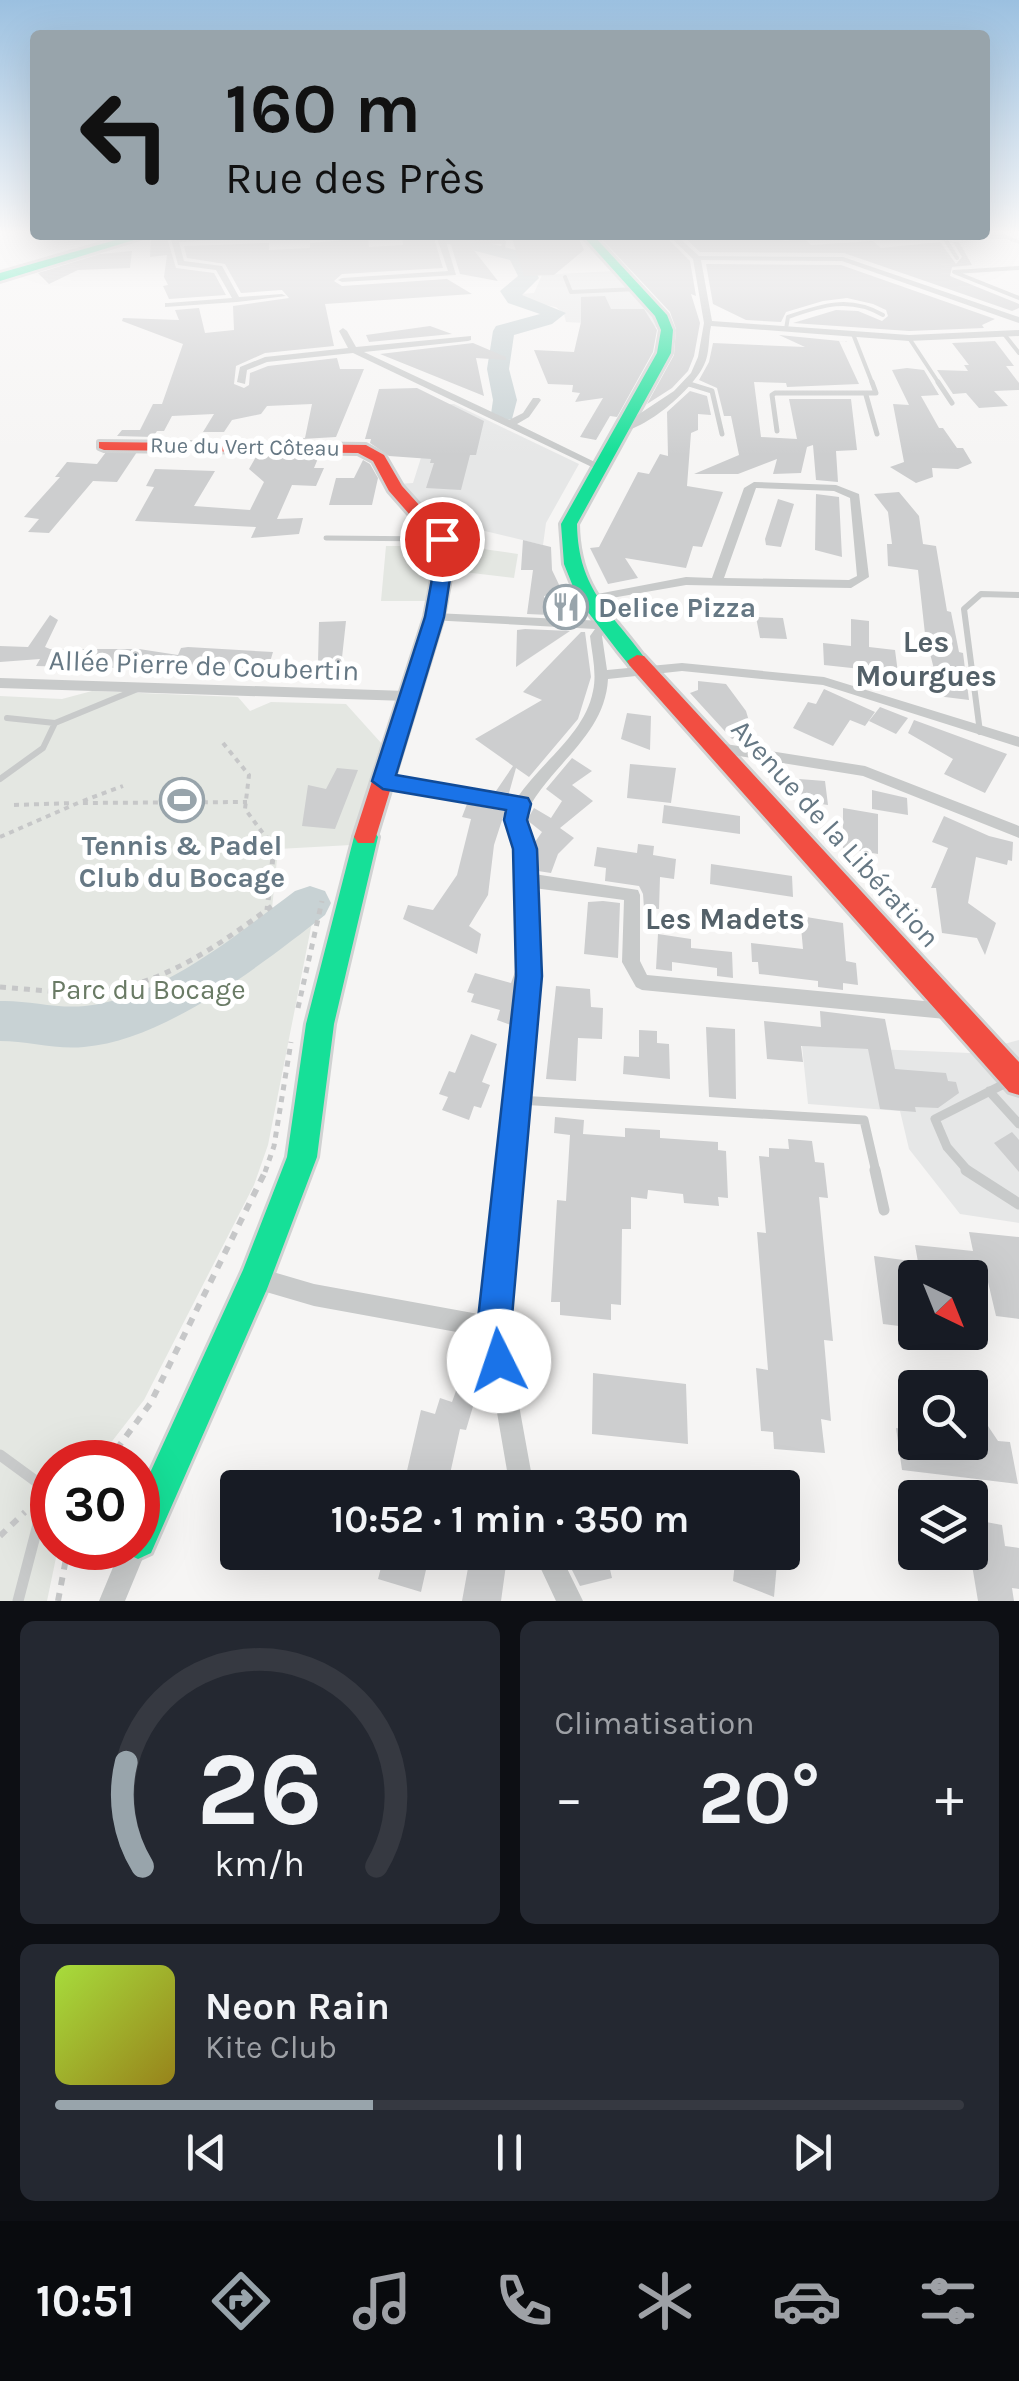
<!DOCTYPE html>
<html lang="fr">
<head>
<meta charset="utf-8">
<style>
	:root { --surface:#171b24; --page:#242831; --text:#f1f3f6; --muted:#9ea1a6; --line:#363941; --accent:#98a4ab }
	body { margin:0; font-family:Karla,sans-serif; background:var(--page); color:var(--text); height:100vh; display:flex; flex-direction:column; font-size:38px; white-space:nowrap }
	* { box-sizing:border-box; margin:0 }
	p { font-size:32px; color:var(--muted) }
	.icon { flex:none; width:55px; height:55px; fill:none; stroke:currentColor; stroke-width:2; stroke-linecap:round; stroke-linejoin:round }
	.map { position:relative; height:1601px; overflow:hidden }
	.side { display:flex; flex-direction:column; gap:20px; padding:20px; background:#0d0f14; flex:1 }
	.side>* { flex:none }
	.banner { position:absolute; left:30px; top:30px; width:960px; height:210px; border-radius:10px; box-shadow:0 10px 40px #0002; background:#98a4ab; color:#111; overflow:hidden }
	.needle { width:65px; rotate:137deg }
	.fabs { position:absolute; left:898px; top:1260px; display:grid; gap:20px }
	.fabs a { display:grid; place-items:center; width:90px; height:90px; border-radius:10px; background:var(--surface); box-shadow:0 10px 40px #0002; font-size:50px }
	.speed { position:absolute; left:30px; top:1440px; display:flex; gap:20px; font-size:50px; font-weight:700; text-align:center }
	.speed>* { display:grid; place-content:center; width:130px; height:130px; border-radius:50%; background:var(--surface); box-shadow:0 10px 40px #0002; line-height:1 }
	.speed .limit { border:15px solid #d22; background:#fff; color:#111 }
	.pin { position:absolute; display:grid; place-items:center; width:85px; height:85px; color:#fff; margin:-42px; border:5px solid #fff; border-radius:50%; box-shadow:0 2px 10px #0007 }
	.me { position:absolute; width:110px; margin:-55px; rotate:356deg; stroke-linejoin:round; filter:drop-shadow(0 0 8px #0008) }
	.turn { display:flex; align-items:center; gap:35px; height:210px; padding:0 30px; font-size:45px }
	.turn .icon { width:130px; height:130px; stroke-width:2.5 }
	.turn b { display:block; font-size:70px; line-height:85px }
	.big { font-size:75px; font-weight:700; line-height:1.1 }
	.side .tile { flex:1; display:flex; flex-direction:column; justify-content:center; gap:15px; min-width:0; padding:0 35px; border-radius:15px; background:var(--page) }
	.side .dial { align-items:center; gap:0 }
	.dial svg { height:260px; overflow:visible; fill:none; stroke:var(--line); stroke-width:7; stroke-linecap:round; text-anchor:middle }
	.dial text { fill:var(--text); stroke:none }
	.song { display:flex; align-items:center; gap:30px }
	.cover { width:120px; height:120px; border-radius:15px; background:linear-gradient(135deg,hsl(80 70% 55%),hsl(50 70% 35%)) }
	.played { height:10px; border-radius:5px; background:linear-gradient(90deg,var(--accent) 35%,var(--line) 35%) }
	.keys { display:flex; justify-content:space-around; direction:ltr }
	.heat { display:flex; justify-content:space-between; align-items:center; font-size:55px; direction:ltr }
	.side .tiles { flex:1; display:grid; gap:20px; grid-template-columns:1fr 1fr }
	.tile:last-child { grid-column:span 2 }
	.trip { position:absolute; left:220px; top:1470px; width:580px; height:100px; border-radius:10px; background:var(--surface); box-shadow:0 10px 40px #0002; font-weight:700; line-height:100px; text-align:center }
	.dock { display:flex; height:160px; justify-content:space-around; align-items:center; background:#090b0e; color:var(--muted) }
	.dock .icon { width:70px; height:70px }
	.dock .active { color:var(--accent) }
	.dock b { font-size:45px; color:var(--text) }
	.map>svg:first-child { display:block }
	.built { fill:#e6e7e7 }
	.green { fill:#e4e7e2 }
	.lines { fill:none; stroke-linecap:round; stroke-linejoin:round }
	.river { fill:#c8d2d4; fill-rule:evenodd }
	.building { fill:#cdcecf }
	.fast-casing { stroke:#d1d2d2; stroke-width:6 }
	.jam-casing { stroke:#d1d2d2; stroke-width:6 }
	.path-far2 { stroke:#c6c7c8; stroke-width:4; stroke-dasharray:5 5; stroke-linecap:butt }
	.path-far1 { stroke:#c6c7c8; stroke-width:5; stroke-dasharray:6 6; stroke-linecap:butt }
	.path { stroke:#c6c7c8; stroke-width:6; stroke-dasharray:8 8; stroke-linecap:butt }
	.lane-far4 { stroke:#c8caca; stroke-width:4 }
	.lane-far3 { stroke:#c8caca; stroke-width:5 }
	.lane-far2 { stroke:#c8caca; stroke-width:6 }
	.lane-far1 { stroke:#c8caca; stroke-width:9 }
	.lane { stroke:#c8caca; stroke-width:11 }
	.street { fill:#c8caca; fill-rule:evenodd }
	.fast { fill:#16e098; fill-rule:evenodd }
	.jam { fill:#f24e42; fill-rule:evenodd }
	.route { fill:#1a73e8; stroke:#114b97; stroke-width:2.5 }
	.labels { text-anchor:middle; stroke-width:10; stroke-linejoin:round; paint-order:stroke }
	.far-street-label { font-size:22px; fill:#667884; stroke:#fff }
	.poi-label { font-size:28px; font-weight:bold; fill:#667884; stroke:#fff; text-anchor:start }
	.street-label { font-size:28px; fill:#667884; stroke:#fff }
	.park-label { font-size:28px; fill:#6a7b65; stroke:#fff }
	.neighbourhood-label { font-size:30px; font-weight:bold; fill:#546169; stroke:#fff }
</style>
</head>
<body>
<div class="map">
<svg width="1019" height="1601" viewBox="0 0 1019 1601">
	<rect width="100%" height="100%" fill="#f6f5f4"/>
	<path class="built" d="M612,271L653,315L658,327L566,322L564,314L556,307L524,301L519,294L534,293L542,275Z
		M438,404H454L579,464L546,523L543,545L468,527L471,515L426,511L397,484L413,483Z
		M1019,1040V1223L960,1214L909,1149L900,1111L808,1104L802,1046L970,1053Z"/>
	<path class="green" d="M386,546H435L437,553L425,601H381Z
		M462,546L518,554L514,578L455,571Z
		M92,691L238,697L250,711L271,702L346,704L382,744L351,845L278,849L272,909L300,900L316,902L268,1145L254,1185L144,1400L96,1462H52V1548H58L47,1601H0V696L62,699Z"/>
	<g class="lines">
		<path class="river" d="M440,235H458L524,252L539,278L522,295L566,313L552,324L514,335L509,369L517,400L512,419L503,421L491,414L493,400L487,369L493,331L496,326L540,314L508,303L500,291L518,276L510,260L445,243Z
			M310,886L325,891L331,903L325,915C262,964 166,1040 84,1047C56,1050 28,1041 0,1041V1001C28,1000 57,1009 85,1006C162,998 236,935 295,891Z"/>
	</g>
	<path class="building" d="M402,235H433L443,268L342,274L334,281L342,286L447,279L472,294L325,304L334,346L265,353L236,366L234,384L244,388L249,385L250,373L268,366L337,358L340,369H364L336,437L285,440L305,438L312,404L267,406L261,414L232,420L224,432H203L214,414L172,416L164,431H157L153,437L117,436L122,430H140L153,404H162L183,344L122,321L123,318L179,320L175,310L199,308L205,333L234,330L233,306L289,298L282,290L241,293L225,264L187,258L184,246L269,243V250L310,248V243L357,239H368L369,247L403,245Z
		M448,235H462L498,281L460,274Z
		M511,235H577L584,250L554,275L524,276Z
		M598,235H664L690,261L696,296L691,294L700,323L694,356L688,371L672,388L647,404L674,355L676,329L670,312Z
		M682,235H784V241L805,239L811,245L873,241L881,248L940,242L956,264L962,257L953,242H959L972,265L952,267L950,276L1019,304V308L1012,311L844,253L700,252Z
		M167,238L176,268L214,273L226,295L169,299L163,286L168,285L164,277L167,255L150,257L151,240Z
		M132,251L130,268L78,270L49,284L38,273L100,254Z
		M706,264L841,265L995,319L982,325L984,328L909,331L793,323L836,310L858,311L882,321L888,316L886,310L873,304L847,298L823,301L786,312L781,322L746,320L713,304Z
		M605,296L611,309H644L657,330L653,352L617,417L610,416L596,440L580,437L603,398L575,402L580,393L572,392L573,385L548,384L534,350L574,352L581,322V297Z
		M430,326L452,334L369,342L366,335Z
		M779,335L850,342L839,341L859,384L787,387L786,383L754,382L761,437L797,439L789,399H851L857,450L836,451L838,482L816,480L813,445L807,447L801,473L773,474L777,459L738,474H694L739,455L731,416H724L717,388L699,380L709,362L713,343L805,347Z
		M995,341L1014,366H1006L1019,383V390L994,391L1008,406L979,408L966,393L953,394L937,370L968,371L964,365H969L952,343Z
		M473,343L506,357V360L476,358L484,396L380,354Z
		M907,368L924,370L939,395L921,396L939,428H943L957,448H963L972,463L958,469L932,468L933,477L916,483L890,467L904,462L893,404L909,405L892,370Z
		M417,388L484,421L476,455H470L461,490L426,488L434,463H430L431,459L389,456L370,443L371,439H365L379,389Z
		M690,391L707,396L711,415L698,414V430L691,433L687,486L723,492L702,547L693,546L686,568L625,558L638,578L608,584L590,548L599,547L638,472L649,474L660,454L668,456L667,412Z
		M106,452H137L117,482L93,481L49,533L28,532L39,519L24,517L60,477H55L67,462L97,464Z
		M257,455L319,456L314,468H324L316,486L292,485L277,519L303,518L299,534L251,538L256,527L135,521L154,487L146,486L155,469L215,471L194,506L250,510L264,482L249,469Z
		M363,460L370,464L378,478L372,505H329L336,478H354Z
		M899,492L919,516L923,544L936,546L947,611L951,612L959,652L963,653L969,700L929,695L926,672L935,673L925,634L918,570L888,566L887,544H892L888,512L874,494Z
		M816,494L839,497L842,557L815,550Z
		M778,499L794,504L781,547L766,545L765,539Z
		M523,540L551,547L552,570L563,593L544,596L546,610L573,609L572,616L527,614L533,570H521Z
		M50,615L58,620L45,647L50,649H139L178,655L181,648L188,647L273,652L267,672L36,666L40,659L0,662V646L28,647Z
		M756,617L783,618L787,639L760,638Z
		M851,619L869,621V647L895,650L898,673L824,665L823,643L851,646Z
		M346,621L340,676L312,678L313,662H318L319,622Z
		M517,630L525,629L570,631L516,667Z
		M581,632H585L591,677L578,719L529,777L516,768L509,793L496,791L513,766L475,739L542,700L523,692Z
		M698,681L726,684L746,711L752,731L732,739L690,693L698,690Z
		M824,689L875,712L865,726L850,720L833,746L793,728L808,702L816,704Z
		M880,707L908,718L896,734L869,721Z
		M627,713L651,716L650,750L621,739Z
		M914,720L1007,754L985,793L944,774L953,759L908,733Z
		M572,758L592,771L572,785L593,801L560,828L574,838L558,854L551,873L538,871L535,842L542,832L527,820L534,808L551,818L562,801L546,789Z
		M630,764L676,768L671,803L627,798Z
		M337,768L358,770L335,829L302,826L308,785L326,789Z
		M799,779L825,781L828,805L801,801Z
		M872,790L907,798L908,815L872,809Z
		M467,804L505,811L494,845L488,895L469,926L481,934L477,954L403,919L408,905L433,910L457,875L471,819L462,817Z
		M664,805L740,816V834L662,823Z
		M843,808L878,814V854L843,848Z
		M944,816L989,836L1013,842L1012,861L1008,860L1007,865L976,857L968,903L996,923L985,955L977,938L942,933L936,888H931L948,848L932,842Z
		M638,844L654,846L653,855L676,859L674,879L660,877L659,909L644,908L643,894L639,886L605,881L606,868L594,866L597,847L637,853Z
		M711,864L792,876L793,897L710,884Z
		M603,901L620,903L618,958L584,954L588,902Z
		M800,916L843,923L846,961L856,963L858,985L843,983V990L818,987V981L759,974L758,962H752L751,943L803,949Z
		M658,934L691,939V948L732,952L733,978L717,976V968L672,962V971L656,969Z
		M516,969V976L511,1025L497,1020L500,1010L471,1002L474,994L467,992L475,973L511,983Z
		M556,986L590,989L591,1007L603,1008L602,1039L578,1038L576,1081L546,1079Z
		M820,1011L885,1019L895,1069L946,1073L948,1081L956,1082L959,1093L938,1108L915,1107L916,1112L880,1109L868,1049L801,1046L803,1062L767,1059L764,1021L821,1027Z
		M706,1027L735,1029L736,1099L709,1097Z
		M639,1030L657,1031V1043L669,1044L670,1079L623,1074L624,1056L639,1057Z
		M471,1034L497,1044L482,1082L490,1085L481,1108L474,1106L469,1120L442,1110L448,1097L439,1094L449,1071L455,1073Z
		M555,1117L584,1120L583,1134L625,1137V1128L660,1130V1138L718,1142V1150L726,1151L728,1198L718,1197L719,1206L684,1203L683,1194L648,1190L647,1199L631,1197V1229H622L621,1305L611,1304V1320L560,1315V1302H551L557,1200L566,1201L570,1135L554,1133Z
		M1012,1132L1019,1140V1172L994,1143Z
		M788,1139L812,1141L815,1162L824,1163L828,1198L819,1197L833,1341L824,1340L831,1421L821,1419L825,1453L774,1449L773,1432L761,1431L756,1368L768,1370L757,1232L766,1233L759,1156L769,1157V1148L789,1149Z
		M969,1232L1019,1237V1319L996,1316L988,1282L979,1278H915V1328L883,1324L874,1256L918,1262L915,1245L973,1251Z
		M593,1373L686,1384L688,1444L592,1434Z
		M457,1388L477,1393L466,1430L460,1429L450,1474L481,1488H403L421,1410L435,1414L440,1398L452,1402Z
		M970,1424L988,1426L998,1441L1010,1442L1018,1484L902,1470L896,1428L915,1431V1442H970Z
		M970,1519L1002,1525L1005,1546L1019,1548V1589L1012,1588L1014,1601H978L970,1553Z
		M385,1552H430L421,1592L378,1579Z
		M563,1552H606L612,1578L580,1586Z
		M736,1552H778L774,1597L733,1581Z
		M470,1557L506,1565L501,1601H462Z"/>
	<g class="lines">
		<defs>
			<path id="fast" d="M133,235H150L0,281V273Z
				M582,235H593L667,315L673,330L671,353L577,524C578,591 612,612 647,661L637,667L630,666L617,650L578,599L564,564L561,524L657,353L661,330L655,316Z
				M366,828L374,831L378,837L334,1024L317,1157L267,1289L151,1553L138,1559L125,1553L122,1548H138V1499L243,1270L287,1157L306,1024L354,837L358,831Z"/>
			<path id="jam" d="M99,442L366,445L384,455L402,486L456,546L443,617L374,843H358L354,837L425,617L438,547L389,491L373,461L358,453L104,450L99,448Z
				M637,655L644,656L1019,1062V1095L1009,1092L630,666L627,661Z"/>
		</defs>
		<use href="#fast" class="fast-casing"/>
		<use href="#jam" class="jam-casing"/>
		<path class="path-far2" d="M223,743L249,775L245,809L268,840
			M83,801L123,786
			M14,805L74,803
			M0,837L78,803L247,802"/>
		<path class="path-far1" d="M266,837L274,848L267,910
			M0,987C31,989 62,994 93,992C161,987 219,945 272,906
			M298,1008L322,901
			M265,1172L274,1146L291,1042"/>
		<path class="path" d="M107,1462L150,1404L266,1170
			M0,1536L25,1512
			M58,1601L68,1548"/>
		<path class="lane-far4" d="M473,235L477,241L504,242L503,248
			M918,236H950
			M957,258L945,239L950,236L1006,237
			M1019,268L954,272L1019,298
			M565,277L571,292L637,289
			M786,329L788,317C822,305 850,296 883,315
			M853,334L873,385
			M1004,334L1019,353
			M909,338L940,385
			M686,383L692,385"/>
		<path class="lane-far3" d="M938,382L952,403
			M686,383L712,391L722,434
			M866,395L877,434
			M777,431L772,395L775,393H876L872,382
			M326,538L438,539"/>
		<path class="lane-far2" d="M7,718L55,723
			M980,732L964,609L981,594L1019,595
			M0,779L43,748L55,723L140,688"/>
		<path class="lane-far1" d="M989,1091L1019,1124
			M518,1100L864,1120L876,1172
			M969,1172L947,1147L935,1119L1012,1080"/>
		<path class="lane" d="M875,1170L884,1210
			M966,1170L1019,1204
			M0,1455L52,1493
			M18,1601L47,1490"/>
		<path class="street" d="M985,231H994L1019,240V244Z
			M170,235H178V238L281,235L277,237L179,242L184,261L222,266L239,297L282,294L286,296L237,302L165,307V303H168L232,298L216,270L178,265Z
			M436,235H444L456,275L342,282L338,280L342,278L448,271Z
			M668,235H676L699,256L843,257L1019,317V323L842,261L701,260L712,321L909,335L1019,330V336L909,341L711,326C708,339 710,353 704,365C693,389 645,431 618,432V428L674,391L691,373L698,357L704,323L693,259Z
			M343,328L347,331L356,347L471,336V340L468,341L364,352L509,420L523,413L533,398H539L541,400L529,417L517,424L605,467L596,469L353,353L267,362L247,370L245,384L237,382L240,367L265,357L348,348L339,331Z
			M754,482L836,485L859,494L869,577L851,588L686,585L583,603L581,600L587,596L686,577L712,578L744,488ZM756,488L834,491L850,498L857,576L849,580L724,578Z
			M434,613L605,621L611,625L602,636L607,670L682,663L824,677L1019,737V747L823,685L682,671L608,679C605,739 544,768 523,820L533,849L534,874L638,890L640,895V961L647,975L956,1004L962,1006L965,1012L962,1018L956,1020L642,990L636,987L622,962L624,900L534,888L538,976L505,1328L534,1488H510L484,1337L314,1306L256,1289L248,1286L245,1278L248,1270L256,1267L314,1284L484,1315L520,976L517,849L507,820L512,808L383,786L376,781L383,776L517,798C541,762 585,734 593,691C597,673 592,654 590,636L595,629L430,620V614Z
			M0,678L407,691L414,696L407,701L0,688Z
			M719,743L865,766L1019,826V838L863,776L714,752L712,748Z
			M138,1537L143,1539L147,1548L125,1601H99L121,1548H138Z
			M533,1552H559L583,1601H556Z"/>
		<use href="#fast" class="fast"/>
		<use href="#jam" class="jam"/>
	</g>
	<linearGradient id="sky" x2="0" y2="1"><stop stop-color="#9bc0e0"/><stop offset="0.51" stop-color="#fbfafa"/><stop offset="1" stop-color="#fbfafa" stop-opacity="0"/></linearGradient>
	<rect width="1019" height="455" fill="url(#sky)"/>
	<path class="route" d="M442,534L448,535L455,546L444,617L396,775L528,798L531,804L527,820L537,849L542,976L511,1328L516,1361L511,1373L499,1378L487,1373L477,1328L516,976L513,849L504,820L506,810L383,789L372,781L425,617L438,546L434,539Z"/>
	<defs>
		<symbol id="restaurant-ring" viewBox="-11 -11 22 22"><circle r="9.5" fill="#fff" stroke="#98a4ab" stroke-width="1.5"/><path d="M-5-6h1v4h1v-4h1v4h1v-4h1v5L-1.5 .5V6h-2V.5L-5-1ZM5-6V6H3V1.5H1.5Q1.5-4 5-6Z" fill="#98a4ab"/></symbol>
		<symbol id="stadium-ring" viewBox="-11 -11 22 22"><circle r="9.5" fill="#fff" stroke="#98a4ab" stroke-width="1.5"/><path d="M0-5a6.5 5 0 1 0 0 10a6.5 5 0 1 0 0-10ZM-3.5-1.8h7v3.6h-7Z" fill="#98a4ab"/></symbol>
	</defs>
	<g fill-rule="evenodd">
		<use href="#restaurant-ring" x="541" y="582" width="50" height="50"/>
		<use href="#stadium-ring" x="157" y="775" width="50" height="50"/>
	</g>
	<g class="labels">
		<g class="far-street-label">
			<text transform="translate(245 446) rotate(1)" y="8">Rue du Vert Côteau</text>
		</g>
		<g class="poi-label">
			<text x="598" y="617">Delice Pizza</text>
			<text x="182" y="855" text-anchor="middle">Tennis &amp; Padel<tspan x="182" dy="32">Club du Bocage</tspan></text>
		</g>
		<g class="street-label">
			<text transform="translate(204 665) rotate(2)" y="10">Allée Pierre de Coubertin</text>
			<text transform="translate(836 833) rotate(48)" y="10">Avenue de la Libération</text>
		</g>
		<g class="park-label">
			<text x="148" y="999">Parc du Bocage</text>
		</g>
		<g class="neighbourhood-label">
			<text x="926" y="652">Les<tspan x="926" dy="34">Mourgues</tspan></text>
			<text x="725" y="929">Les Madets</text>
		</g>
	</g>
</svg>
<div class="fabs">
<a><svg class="needle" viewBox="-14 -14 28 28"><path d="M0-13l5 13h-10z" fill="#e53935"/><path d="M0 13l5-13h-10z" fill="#9ea1a6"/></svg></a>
<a><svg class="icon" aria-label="search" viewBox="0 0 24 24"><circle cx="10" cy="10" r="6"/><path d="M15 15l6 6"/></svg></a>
<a><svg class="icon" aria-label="layers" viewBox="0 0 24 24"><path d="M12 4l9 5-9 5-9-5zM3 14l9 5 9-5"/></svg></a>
</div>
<div class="speed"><div class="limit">30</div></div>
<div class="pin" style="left:442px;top:539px;background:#d93025"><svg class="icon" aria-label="arrive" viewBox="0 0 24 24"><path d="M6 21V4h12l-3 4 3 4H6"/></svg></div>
<svg class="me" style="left:499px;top:1361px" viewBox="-20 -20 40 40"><circle r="19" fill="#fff"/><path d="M0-13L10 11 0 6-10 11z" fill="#1a73e8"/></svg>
<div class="trip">10:52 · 1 min · 350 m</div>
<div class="banner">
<div class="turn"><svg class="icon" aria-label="left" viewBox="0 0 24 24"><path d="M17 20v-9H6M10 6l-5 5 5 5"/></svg><div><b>160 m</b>Rue des Près</div></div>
</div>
</div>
<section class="side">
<div class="tiles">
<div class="tile dial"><svg viewBox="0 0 100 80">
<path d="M14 69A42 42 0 1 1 86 69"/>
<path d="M14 69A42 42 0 0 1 9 37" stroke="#98a4ab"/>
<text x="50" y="56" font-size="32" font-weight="700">26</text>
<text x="50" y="72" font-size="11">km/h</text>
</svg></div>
<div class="tile"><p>Climatisation</p>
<div class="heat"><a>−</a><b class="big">20°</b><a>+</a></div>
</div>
<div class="tile">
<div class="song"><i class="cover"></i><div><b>Neon Rain</b><p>Kite Club</p></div></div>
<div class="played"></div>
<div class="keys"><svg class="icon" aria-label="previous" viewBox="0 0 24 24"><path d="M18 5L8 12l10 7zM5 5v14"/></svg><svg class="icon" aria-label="pause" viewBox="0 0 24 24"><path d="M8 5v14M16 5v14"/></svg><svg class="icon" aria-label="next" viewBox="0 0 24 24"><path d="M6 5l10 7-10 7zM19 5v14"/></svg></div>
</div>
</div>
</section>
<nav class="dock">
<b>10:51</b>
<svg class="icon active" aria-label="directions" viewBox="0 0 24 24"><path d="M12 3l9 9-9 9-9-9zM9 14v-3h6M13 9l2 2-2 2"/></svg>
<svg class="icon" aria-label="music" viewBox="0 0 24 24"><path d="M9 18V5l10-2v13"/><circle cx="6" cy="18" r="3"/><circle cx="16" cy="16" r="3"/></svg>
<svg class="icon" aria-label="phone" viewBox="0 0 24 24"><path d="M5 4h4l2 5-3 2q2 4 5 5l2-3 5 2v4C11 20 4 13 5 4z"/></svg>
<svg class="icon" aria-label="climate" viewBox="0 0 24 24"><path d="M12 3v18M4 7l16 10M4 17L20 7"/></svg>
<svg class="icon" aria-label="car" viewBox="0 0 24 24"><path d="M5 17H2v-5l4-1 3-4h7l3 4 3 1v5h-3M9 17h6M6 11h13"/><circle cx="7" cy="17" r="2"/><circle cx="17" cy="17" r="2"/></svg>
<svg class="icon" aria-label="filters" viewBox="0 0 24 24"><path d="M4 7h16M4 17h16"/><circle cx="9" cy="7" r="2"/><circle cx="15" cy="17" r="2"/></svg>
</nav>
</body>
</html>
